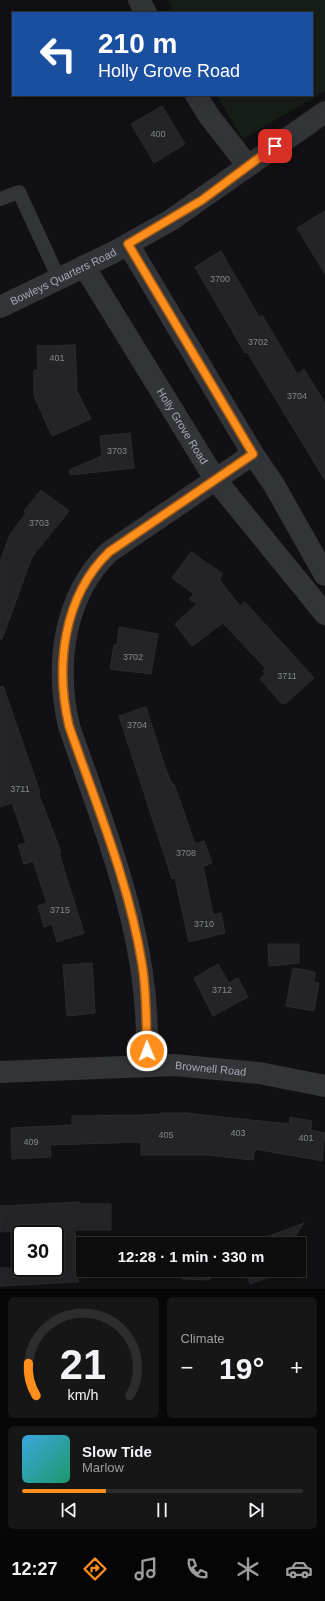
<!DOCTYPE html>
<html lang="en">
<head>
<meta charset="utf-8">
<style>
	:root { --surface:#0d0d0e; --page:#161617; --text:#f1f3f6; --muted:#9a9c9e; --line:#2d2d2e; --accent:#ff8e1c }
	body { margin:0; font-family:Helvetica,sans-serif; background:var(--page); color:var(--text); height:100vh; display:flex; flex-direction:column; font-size:15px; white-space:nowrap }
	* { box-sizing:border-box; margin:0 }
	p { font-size:13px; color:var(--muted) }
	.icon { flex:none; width:22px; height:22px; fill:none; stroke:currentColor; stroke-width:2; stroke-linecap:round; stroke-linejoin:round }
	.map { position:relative; height:1289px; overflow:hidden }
	.panel { display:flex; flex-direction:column; gap:8px; padding:8px; background:#070708; flex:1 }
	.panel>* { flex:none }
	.guide { position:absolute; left:12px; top:12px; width:301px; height:84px; border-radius:0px; box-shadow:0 4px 16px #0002,0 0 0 1px var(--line); background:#1a4fa0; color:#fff; overflow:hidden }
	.speed { position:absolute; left:12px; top:1225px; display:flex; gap:8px; font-size:20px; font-weight:700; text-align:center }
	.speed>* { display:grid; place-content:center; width:52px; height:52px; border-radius:50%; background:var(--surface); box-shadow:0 4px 16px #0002,0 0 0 1px var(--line); line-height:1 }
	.speed .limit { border:2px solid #111; border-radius:6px; background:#fff; color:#111 }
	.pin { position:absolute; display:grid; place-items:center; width:34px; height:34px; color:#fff; margin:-17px; border-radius:8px; box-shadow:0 2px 6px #0006 }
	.me { position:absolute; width:44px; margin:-22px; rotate:359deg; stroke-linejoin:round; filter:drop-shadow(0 0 3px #0008) }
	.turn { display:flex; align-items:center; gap:14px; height:84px; padding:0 20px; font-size:18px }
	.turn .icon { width:52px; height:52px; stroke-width:2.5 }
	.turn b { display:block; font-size:28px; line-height:34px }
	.big { font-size:30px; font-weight:800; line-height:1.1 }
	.panel .widget { flex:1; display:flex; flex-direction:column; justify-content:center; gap:6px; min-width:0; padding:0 14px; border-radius:6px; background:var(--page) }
	.panel .dial { align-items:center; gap:0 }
	.dial svg { height:104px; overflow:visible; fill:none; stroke:var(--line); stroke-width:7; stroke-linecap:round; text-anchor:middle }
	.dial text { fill:var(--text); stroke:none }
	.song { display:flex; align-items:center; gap:12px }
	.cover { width:48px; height:48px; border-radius:6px; background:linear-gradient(135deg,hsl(200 70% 55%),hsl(160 70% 35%)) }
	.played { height:4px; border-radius:2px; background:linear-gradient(90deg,var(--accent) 30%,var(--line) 30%) }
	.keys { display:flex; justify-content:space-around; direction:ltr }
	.heat { display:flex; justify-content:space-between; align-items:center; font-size:22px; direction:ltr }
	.panel .tiles { flex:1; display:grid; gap:8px; grid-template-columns:1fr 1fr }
	.widget:last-child { grid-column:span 2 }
	.trip { position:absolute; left:76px; top:1237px; width:230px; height:40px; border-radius:0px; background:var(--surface); box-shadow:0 4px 16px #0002,0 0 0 1px var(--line); font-weight:800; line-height:40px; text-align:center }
	.tabs { display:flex; height:64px; justify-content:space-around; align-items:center; background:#050506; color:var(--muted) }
	.tabs .icon { width:28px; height:28px }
	.tabs .active { color:var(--accent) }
	.tabs b { font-size:18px; color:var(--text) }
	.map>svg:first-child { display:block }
	.green { fill:#171e17 }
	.building { fill:#242427; stroke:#2b2b2f }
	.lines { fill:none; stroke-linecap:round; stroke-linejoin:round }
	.service { stroke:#323438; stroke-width:14 }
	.minor { stroke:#323438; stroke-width:22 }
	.tertiary { stroke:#323438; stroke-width:22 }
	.route-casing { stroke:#a65c12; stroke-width:10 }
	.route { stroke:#ff8e1c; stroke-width:7 }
	.labels { text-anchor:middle; stroke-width:4; stroke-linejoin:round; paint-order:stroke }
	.number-label { font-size:9px; fill:#818891 }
	.street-label { font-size:11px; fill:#a1aab5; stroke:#0c0c0e }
</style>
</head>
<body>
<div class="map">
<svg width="325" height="1289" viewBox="0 0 325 1289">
	<rect width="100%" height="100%" fill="#111113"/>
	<path class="green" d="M168,0H325V91L243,139L217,95H312V13H174Z"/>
	<path class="building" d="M162,106L185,144L154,163L131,124Z
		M325,211V274L297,228Z
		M221,251L259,317L262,315L297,374L304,369L325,403V480L247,352L245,353L195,267Z
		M75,345L77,391L91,419L52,436L34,396V370H38L37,346Z
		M130,433L134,468L70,475L69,470L102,456L100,436Z
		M41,490L69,511L32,557L2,639H0V562L10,534L26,513L24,511Z
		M191,552L223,574L219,579L240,606L245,602L314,678L285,704L283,702L282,704L260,679L265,674L263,671L266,669L223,623L192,646L175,624L197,604L189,599L194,594L172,578Z
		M119,627L158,634L151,674L110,669L114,645H117Z
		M3,686L40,792H38L61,852L59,853L84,933L57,942L52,924L44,927L38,906L47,903L33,861L24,864L18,845L26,843L12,803L0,807V687Z
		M146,707L166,770L172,784H174L195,844L204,841L212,863L203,866L213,915L221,913L225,933L189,942L175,878L172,879L119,716Z
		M268,944H299V963L269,966Z
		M92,963L95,1013L67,1016L63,965Z
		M218,964L229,983L238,978L248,997L213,1016L194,978Z
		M293,968L315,972L314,982L319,983L314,1011L286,1006Z
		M161,1113H185L289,1124L290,1117L312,1121L311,1130L325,1133L322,1161L255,1149L253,1160L207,1155H141V1142L50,1145L51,1157L12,1159L11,1128L72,1125V1116L141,1115L161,1114Z
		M80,1202V1204H111V1230H75L78,1282L0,1286V1268H55V1234H45L44,1230L0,1232V1206Z
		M304,1223L290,1244H253V1242Z
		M183,1237H212L211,1244H182Z
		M182,1270H211L210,1280L182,1279Z
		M245,1270H274L270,1277L250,1284Z"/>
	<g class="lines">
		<path class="service" d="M0,199L19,192L59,279"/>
		<g class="minor">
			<path d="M139,0L146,13"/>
			<path d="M196,95L209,116L248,166"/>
			<path d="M128,244L253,454L274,485L325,575"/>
			<path id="s1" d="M84,266L215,479L325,614"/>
			<path d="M146,1065C154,946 107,837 69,726C55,666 63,597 109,552L253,454"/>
			<path id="s2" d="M0,1072L174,1065L259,1073L325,1086"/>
		</g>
		<path class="tertiary" id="s3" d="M0,307L112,253L171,220L325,112"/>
	</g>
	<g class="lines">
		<defs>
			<path id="route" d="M147,1051C146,1022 147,993 142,964C129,882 96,804 69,726C55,666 63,597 109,552L253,454L128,244L202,200L275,146"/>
		</defs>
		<use href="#route" class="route-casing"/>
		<use href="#route" class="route"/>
	</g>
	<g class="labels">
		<g class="number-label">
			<text x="158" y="137">400</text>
			<text x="220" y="282">3700</text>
			<text x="258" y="345">3702</text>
			<text x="57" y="361">401</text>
			<text x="297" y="399">3704</text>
			<text x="117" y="454">3703</text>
			<text x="39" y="526">3703</text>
			<text x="133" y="660">3702</text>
			<text x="287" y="679">3711</text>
			<text x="137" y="728">3704</text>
			<text x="20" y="792">3711</text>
			<text x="186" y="856">3708</text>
			<text x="60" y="913">3715</text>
			<text x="204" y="927">3710</text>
			<text x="222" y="993">3712</text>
			<text x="238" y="1136">403</text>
			<text x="166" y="1138">405</text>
			<text x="306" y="1141">401</text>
			<text x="31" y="1145">409</text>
		</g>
		<g class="street-label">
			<text dy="4" stroke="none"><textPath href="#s3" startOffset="70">Bowleys Quarters Road</textPath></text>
			<text dy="4" stroke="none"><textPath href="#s1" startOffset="188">Holly Grove Road</textPath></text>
			<text dy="4" stroke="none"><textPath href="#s2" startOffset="211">Brownell Road</textPath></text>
		</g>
	</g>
</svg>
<div class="speed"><div class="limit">30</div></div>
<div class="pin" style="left:275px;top:146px;background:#d93025"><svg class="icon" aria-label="arrive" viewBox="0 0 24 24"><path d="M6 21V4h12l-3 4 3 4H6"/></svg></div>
<svg class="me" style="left:147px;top:1051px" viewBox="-20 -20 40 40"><circle r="17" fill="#ff8e1c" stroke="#fff" stroke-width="3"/><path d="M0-11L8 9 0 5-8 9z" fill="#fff"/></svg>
<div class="trip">12:28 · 1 min · 330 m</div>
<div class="guide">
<div class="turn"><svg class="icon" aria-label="left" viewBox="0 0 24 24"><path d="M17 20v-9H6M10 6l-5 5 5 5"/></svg><div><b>210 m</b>Holly Grove Road</div></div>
</div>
</div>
<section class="panel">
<div class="tiles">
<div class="widget dial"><svg viewBox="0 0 100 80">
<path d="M14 69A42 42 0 1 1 86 69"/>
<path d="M14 69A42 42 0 0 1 8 44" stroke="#ff8e1c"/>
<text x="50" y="56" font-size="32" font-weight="700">21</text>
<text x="50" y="72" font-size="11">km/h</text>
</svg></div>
<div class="widget"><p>Climate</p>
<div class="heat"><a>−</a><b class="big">19°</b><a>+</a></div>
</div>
<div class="widget">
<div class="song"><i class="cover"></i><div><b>Slow Tide</b><p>Marlow</p></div></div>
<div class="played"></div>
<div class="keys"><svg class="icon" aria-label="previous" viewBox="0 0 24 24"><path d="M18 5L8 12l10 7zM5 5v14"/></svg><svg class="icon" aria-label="pause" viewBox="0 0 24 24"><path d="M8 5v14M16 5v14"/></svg><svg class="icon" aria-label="next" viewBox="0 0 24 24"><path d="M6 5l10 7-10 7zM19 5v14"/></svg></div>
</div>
</div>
</section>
<nav class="tabs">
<b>12:27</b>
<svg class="icon active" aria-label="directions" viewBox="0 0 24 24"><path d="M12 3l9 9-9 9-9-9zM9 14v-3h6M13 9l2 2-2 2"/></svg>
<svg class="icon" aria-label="music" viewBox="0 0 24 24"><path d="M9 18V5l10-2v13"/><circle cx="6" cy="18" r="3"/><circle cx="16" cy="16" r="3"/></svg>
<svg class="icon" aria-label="phone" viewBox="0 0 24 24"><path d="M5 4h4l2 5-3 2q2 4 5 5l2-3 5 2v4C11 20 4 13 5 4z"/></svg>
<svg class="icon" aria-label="climate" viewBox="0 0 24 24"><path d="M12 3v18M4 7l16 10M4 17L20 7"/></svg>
<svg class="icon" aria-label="car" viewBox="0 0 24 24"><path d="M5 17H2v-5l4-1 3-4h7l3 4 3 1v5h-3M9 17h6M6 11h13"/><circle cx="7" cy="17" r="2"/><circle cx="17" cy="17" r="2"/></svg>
</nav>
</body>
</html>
